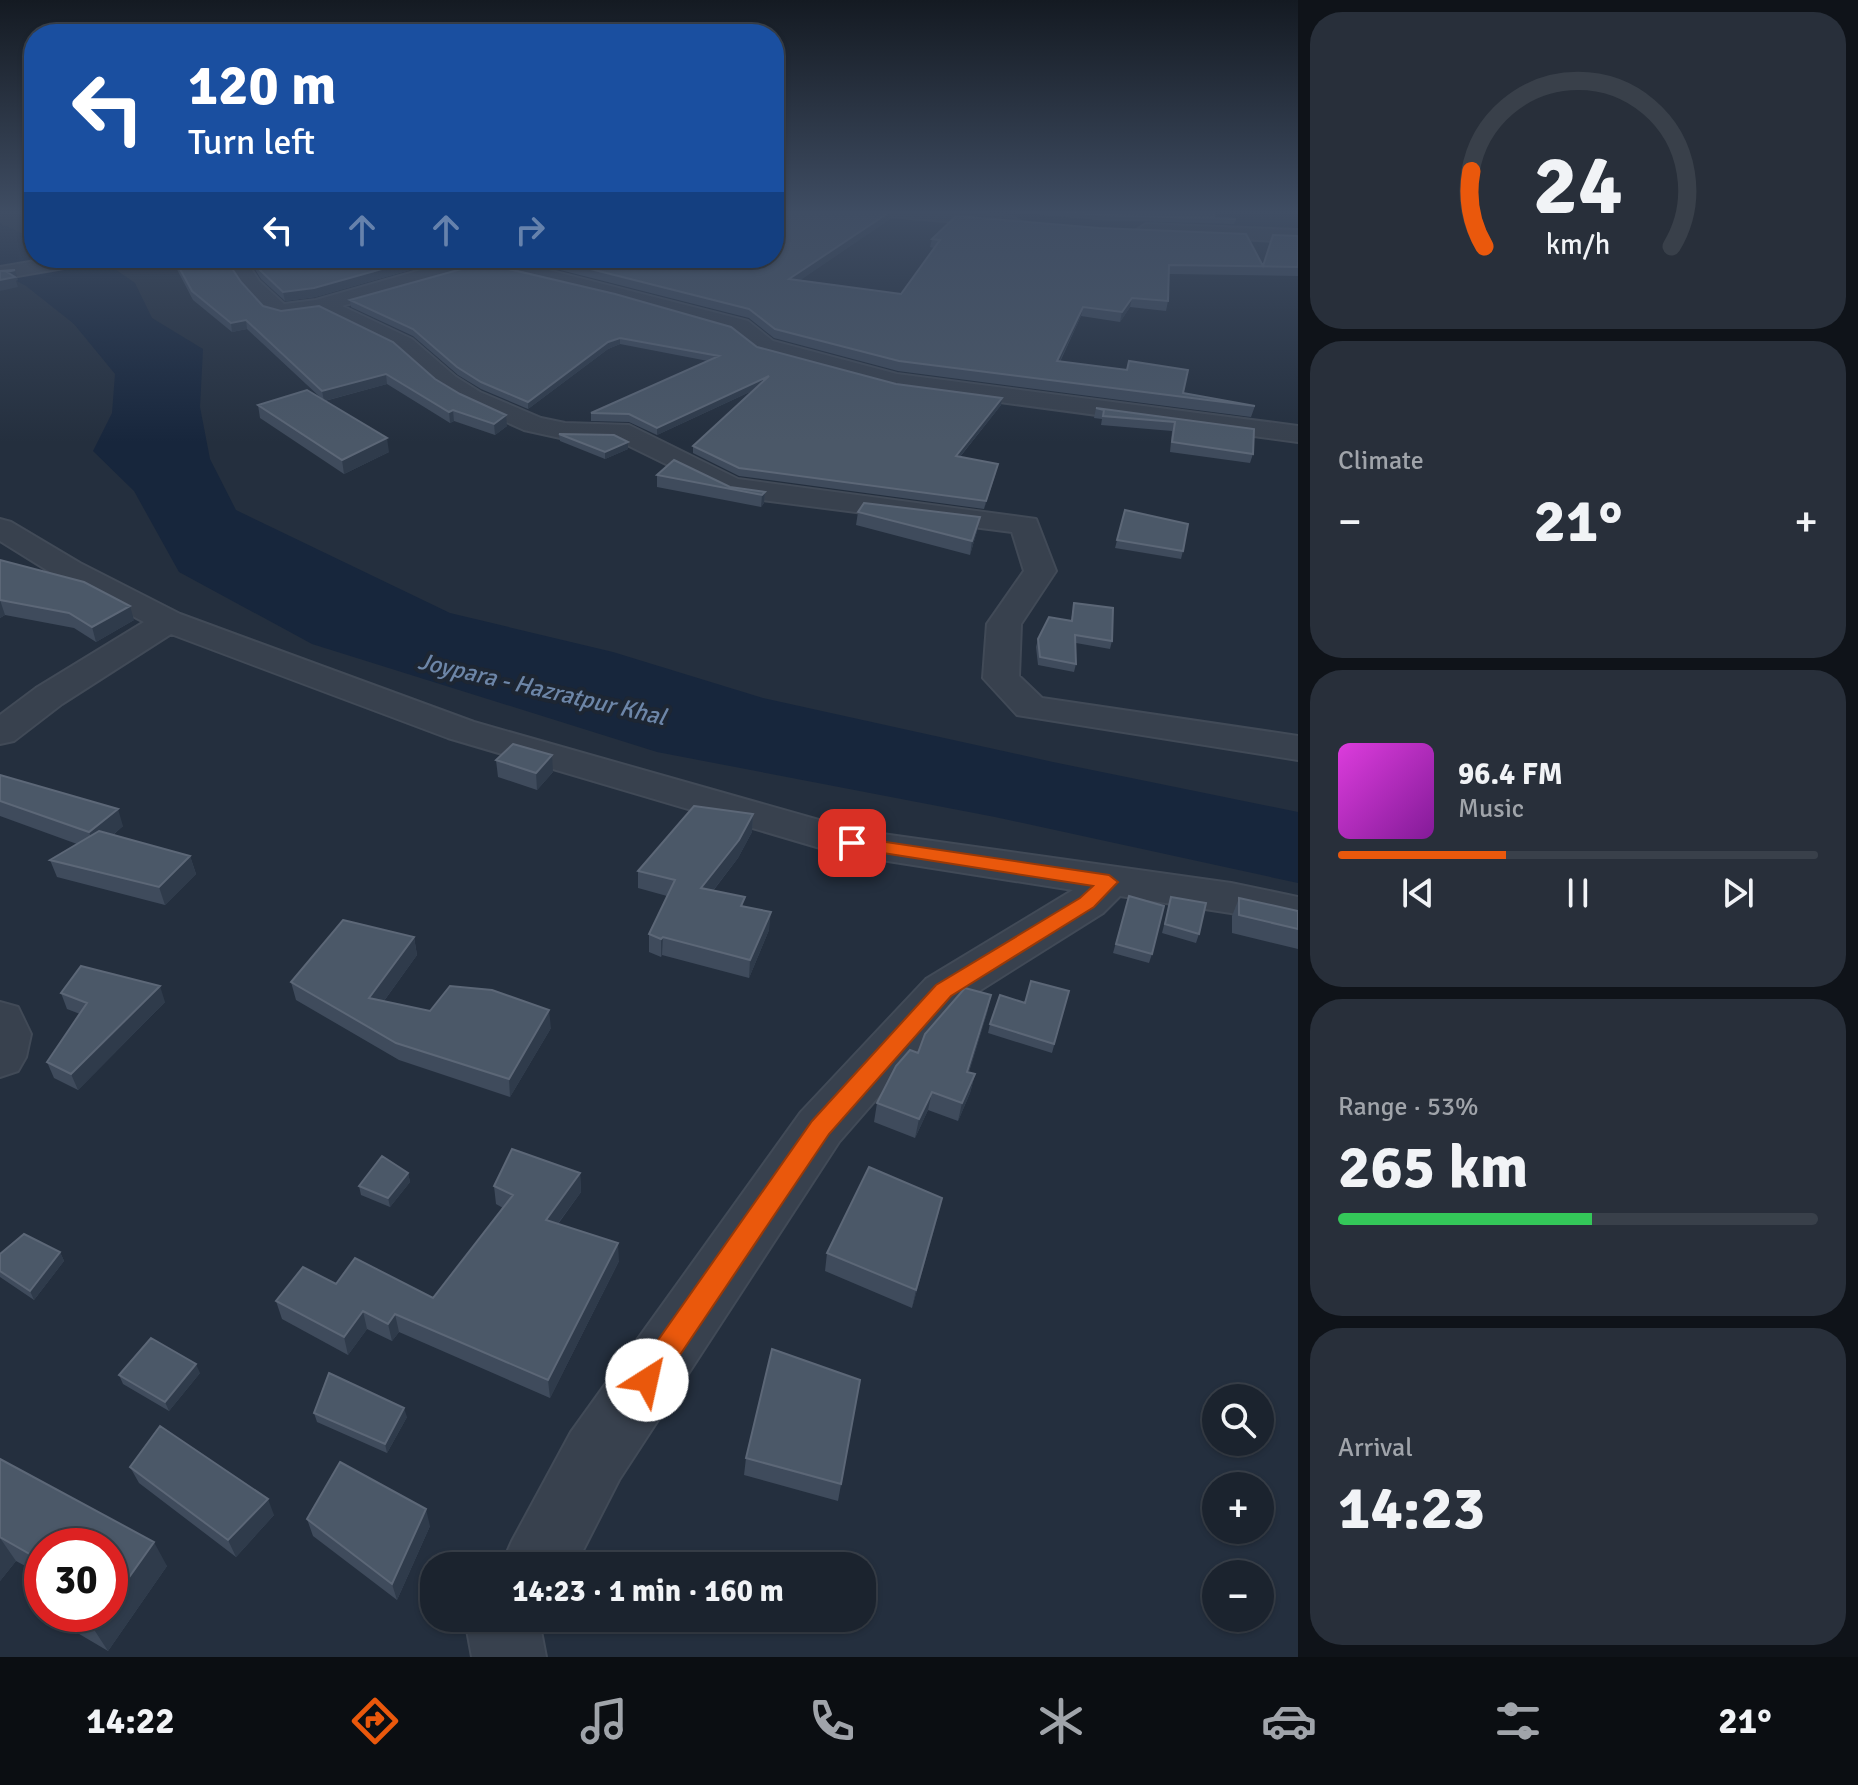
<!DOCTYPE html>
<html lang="en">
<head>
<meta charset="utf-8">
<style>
	:root { --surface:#1b232e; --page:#282f3a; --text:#f1f3f6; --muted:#a0a4aa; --line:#39404a; --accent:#ea580c }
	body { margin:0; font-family:Signika,sans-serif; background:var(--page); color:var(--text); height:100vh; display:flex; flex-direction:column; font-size:30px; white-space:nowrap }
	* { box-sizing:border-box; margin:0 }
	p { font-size:26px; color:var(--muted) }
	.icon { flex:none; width:44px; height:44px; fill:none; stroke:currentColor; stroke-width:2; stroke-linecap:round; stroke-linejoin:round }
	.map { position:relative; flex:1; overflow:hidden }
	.details { display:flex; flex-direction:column; gap:12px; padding:12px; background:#0f1319; width:560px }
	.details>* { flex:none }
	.hud { position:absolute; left:24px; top:24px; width:760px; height:244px; border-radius:32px; box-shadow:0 2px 6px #0004,0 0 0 2px var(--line); background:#1a4fa0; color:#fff; overflow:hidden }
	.fabs { position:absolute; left:1202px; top:1384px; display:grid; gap:16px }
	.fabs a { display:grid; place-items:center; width:72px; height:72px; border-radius:50%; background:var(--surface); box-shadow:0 2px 6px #0004,0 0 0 2px var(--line); font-size:40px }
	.speed { position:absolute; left:24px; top:1528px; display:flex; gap:16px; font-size:40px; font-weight:700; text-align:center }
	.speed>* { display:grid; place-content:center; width:104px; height:104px; border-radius:50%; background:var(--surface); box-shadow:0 2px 6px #0004,0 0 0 2px var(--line); line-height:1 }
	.speed .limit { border:12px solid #d22; background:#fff; color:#111 }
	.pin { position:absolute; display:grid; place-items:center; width:68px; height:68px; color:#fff; margin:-34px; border-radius:16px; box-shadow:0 4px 12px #0006 }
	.me { position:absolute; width:88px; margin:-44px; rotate:35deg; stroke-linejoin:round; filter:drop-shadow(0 0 6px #0008) }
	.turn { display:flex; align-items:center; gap:28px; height:168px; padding:0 32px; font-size:36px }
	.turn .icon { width:104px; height:104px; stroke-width:2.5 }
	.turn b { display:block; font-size:56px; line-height:68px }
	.lanes { display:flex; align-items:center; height:76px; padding:0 32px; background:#0003; justify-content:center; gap:40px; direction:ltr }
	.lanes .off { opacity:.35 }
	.big { font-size:60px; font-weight:700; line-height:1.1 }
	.details .widget { flex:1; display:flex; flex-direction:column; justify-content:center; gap:12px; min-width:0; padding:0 28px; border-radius:32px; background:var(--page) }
	.details .dial { align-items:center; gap:0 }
	.dial svg { height:208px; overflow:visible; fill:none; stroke:var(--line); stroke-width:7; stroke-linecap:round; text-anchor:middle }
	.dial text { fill:var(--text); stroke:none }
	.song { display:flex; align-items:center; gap:24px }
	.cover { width:96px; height:96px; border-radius:12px; background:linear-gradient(135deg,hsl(300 70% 55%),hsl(290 70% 35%)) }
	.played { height:8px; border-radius:4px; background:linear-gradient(90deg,var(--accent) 35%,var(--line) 35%) }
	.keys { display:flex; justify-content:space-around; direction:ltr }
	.heat { display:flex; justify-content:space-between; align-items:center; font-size:44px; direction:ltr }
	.charge { height:12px; border-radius:6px; background:linear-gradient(90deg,#34c759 53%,var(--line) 0) }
	.trip { position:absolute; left:420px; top:1552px; width:456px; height:80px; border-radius:32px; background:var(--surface); box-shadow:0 2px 6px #0004,0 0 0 2px var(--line); font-weight:700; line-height:80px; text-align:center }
	.tabs { display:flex; height:128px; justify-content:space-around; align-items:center; background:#0b0e12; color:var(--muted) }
	.tabs .icon { width:56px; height:56px }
	.tabs .active { color:var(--accent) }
	.tabs b { font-size:36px; color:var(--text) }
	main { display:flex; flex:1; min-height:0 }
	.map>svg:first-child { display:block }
	.water { fill:#17263c }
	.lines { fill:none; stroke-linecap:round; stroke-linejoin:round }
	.river { fill:#17263c; fill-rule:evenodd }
	.minor-casing { stroke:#414a57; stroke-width:4 }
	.minor { fill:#38414e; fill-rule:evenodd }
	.wall { fill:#3f4b5c }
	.shaded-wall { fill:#2f3b4b }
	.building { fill:#4b5868; stroke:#5c6777; stroke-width:2 }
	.route { fill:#ea580c; stroke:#983908; stroke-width:2 }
	.labels { text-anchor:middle; stroke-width:8; stroke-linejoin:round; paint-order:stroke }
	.water-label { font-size:24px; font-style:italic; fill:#6d86a8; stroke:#1d2633 }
</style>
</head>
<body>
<main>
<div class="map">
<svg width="1298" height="1657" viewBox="0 0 1298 1657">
	<rect width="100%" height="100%" fill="#242f3e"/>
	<path class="water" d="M0,223L34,239V258H99L135,283L152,318L203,349L200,407L210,459L236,510L450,613L613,652L763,698L1053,762L1298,812V883L995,817L657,752L312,644L179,572L134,491L93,451L112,413L115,374L37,279L0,260Z"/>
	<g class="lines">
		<path class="river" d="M0,251L48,272L117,325L123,332L117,339L105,343L93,339L26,286L0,272Z"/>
		<defs>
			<path id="minor" d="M870,210H942L1012,217L1021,222L1012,227L878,215Z
				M1146,224L1298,230V242L1140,234L1137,230Z
				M53,258H97L87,264L0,279V267Z
				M224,258H244L259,281L284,304L316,300L463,258H501L748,321L773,341L897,374L1298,426V442L896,388L757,351L732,331L616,298L483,266L342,306L412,339L456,377L480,392L541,418L565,423L629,425L738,479L1036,519L1056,571L1021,624L1019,676L1042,698L1298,736V760L1017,715L983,678L987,624L1024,571L1012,532L731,496L615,439H565L524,430L462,402L438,387L396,349L321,312L282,317L267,313L245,289Z
				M0,519L11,522L80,563L180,614L474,722L854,830L1231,883L1298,897V927L1231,913L1120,896L1103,913L960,1003L839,1142L619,1480L575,1566H501L512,1541L571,1432L801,1112L926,979L1073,890L837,853L448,738L171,634L62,704L14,741L0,744V715L36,688L144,622L58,577L0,541Z
				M0,1002L18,1007L31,1034L26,1057L18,1071L0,1077Z
				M472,1618H547L541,1631L546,1657H472L467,1630Z"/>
		</defs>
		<use href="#minor" class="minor-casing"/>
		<use href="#minor" class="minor"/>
	</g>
	<path class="wall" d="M988,210H1215L1214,218L1236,219L1234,224L1097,220Z
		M891,211L890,219L800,280L901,294L934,248L930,247L932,239L1263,266L1298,236V276L1169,274L1168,301L1166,311L1130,307L1120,322L1081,316L1060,362L1183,393L1255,406L1251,417L898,371L774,338L749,318L513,258H774Z
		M171,258H225L241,282L263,306L435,379L507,426L495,435L454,421L450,423L387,384L325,401L389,452L344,474L260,418L258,405L321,398L247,329L232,332L193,300Z
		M248,258H452L315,297L285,301L261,279Z
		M350,300L757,347L896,384L1001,405L960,457L996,472L984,509L739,476L693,453V446L754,390L657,435L629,422L591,421V413L708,361L620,344L608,349L528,409L481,389L458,375L413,336L351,307Z
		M1096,408L1254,429L1253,454L1250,463L1170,452L1172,431L1101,425L1102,419L1094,418Z
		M559,434L628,449L605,459L560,441Z
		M657,475L765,492L764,503L761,507L657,487Z
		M1125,510L1183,551L1181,559L1115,548Z
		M858,512L980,517L977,531L970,555L856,525Z
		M0,560L134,620L96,642L74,628L5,615L0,618Z
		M1074,603L1112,641L1110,649L1076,643V664L1074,672L1038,665L1036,647L1038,639L1071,621Z
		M496,760L553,772L537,790L498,777Z
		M0,775L123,826L113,835L190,856L196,874L165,905L57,877L50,860L77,844L0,816Z
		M753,814L752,832L738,858L713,891L744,907L769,930L749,978L662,955L661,957L649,952V934L667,896L638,888V871Z
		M1129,896L1152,954L1149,963L1113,953Z
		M1171,897L1199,934L1196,943L1162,933Z
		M1239,898L1298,911V949L1232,933V916Z
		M414,937L417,955L384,1001L430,1011L551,1028L510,1097L399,1060L296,1000L291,982Z
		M1069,991L1052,1053L988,1033L990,1024L1025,1003Z
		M61,993L165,1002L78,1090L54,1078L47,1062L80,1014L67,1009Z
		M991,995L987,1013L969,1072L975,1074L970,1093L958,1121L928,1110L915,1138L874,1122L877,1103L918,1053Z
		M408,1173L410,1182L390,1207L361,1195L359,1186Z
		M580,1173L581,1192L558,1224L619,1261L550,1398L399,1332L392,1341L367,1329L348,1355L282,1319L276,1301L336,1284L433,1298L503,1208L496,1204L494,1186Z
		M942,1198L912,1308L825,1271L827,1253Z
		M60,1252L64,1261L34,1300L0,1277V1254Z
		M200,1373L169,1411L123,1384L119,1375Z
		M860,1380L838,1501L744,1475L746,1458Z
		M314,1413L407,1417L387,1453L317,1422Z
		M0,1459L167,1566L108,1651L64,1625L56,1614H110L42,1546V1575L16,1561L0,1581Z
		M130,1467L274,1515L236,1557L139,1483Z
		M307,1519L430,1526L397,1600L313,1536Z"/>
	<path class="shaded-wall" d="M891,211L890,219L789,288V279Z
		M421,258H452L315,297L285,301L283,292Z
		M15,270L18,280L16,281L18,287L0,291V280L7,272Z
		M1132,298L1130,307L1120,322L1122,312Z
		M1083,307L1081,316L1055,371L1057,361Z
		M246,320L247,329L232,332L231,323Z
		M620,338V344L608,349L528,409V402L608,342Z
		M386,374L387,384L324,401L322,391Z
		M769,376V383L657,435V428Z
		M1002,398L1001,405L954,464L956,456Z
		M453,410L454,421L450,423L449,412Z
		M506,415L507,426L495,435L494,424Z
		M387,438L389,452L344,474L342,460Z
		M628,442V449L605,459V452Z
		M998,464L996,472L984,509L986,501Z
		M765,492L764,503L761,507L762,495Z
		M980,517L977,531L970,555L972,541Z
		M0,600L5,615L0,618Z
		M130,606L134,620L96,642L92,627Z
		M552,755L553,772L537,790L536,773Z
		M118,809L123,826L95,850L89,832Z
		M753,814L752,832L738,858L701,906V888Z
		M190,856L196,874L165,905L159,887Z
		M771,912L769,930L749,978L750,960Z
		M414,937L417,955L373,1016L369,998Z
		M663,937L662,955L661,957V939Z
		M160,986L165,1002L78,1090L71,1074Z
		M991,995L987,1013L963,1090L967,1072Z
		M549,1010L551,1028L510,1097L509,1079Z
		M975,1074L970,1093L958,1121L962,1103Z
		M932,1092L928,1110L915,1138L919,1119Z
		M408,1173L410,1182L390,1207L388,1198Z
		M580,1173L581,1192L547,1238L546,1220Z
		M942,1198L938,1216L912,1308L916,1290Z
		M618,1243L619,1261L550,1398L548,1380Z
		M60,1252L64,1261L34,1300L30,1291Z
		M363,1311L367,1329L348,1355L344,1337Z
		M395,1314L399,1332L392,1341L388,1324Z
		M196,1364L200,1373L169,1411L165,1402Z
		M404,1408L407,1417L387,1453L385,1444Z
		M268,1499L274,1515L236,1557L228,1540Z
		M426,1509L430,1526L397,1600L392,1584Z
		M0,1538L16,1561L0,1581Z
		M154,1542L167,1566L108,1651L93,1628L103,1614H110V1604Z"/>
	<path class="building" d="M774,210L891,211L789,279L901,294L940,240L932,239L956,216L1099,228L1246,234L1263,266L1273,235L1298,236V267L1169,265L1168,301L1132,298L1122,312L1083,307L1057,361L1127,370L1129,361L1188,370L1183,393L1255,406L899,361L775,329L749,309L547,258H774Z
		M1047,210H1215L1214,218L1236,219L1098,215Z
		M174,258H225L241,282L263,306L281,311L319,306L393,342L435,379L460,394L506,415L494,424L453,410L449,412L386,374L322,391L246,320L231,323L192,291Z
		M252,258H421L314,288L283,292L260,270Z
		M483,263L615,294L731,327L757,347L896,384L1002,398L956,456L998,464L986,501L739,468L693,446L769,376L657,428L629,414L591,413L719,356L620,338L608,342L528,402L481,382L457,367L413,329L350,300Z
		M15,270L7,272L15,277L0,280V271Z
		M307,390L387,438L342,460L258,405Z
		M1096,408L1254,429L1253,454L1172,442L1175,422L1103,416L1104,410Z
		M559,434L614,435L628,442L605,452Z
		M674,460L730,487L765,492L762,495L657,475Z
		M864,503L980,517L972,541L858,512Z
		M1125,510L1188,524L1183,551L1117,540Z
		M0,560L84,582L130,606L92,627L69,613L0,600Z
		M1074,603L1113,608L1112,641L1075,635L1076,664L1040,657L1038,639L1049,617L1072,621Z
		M513,744L552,755L536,773L496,760Z
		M0,775L118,809L89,832L0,801Z
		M694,806L753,814L739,840L701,888L745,897L741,906L771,912L750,960L663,937L661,939L649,934L675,880L638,871Z
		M99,831L190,856L159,887L50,860Z
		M1129,896L1164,906L1152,954L1116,944Z
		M1171,897L1206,903L1199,934L1165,924Z
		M1239,898L1298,911V929L1239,915Z
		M343,920L414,937L369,998L430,1011L450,986L492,990L549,1010L509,1079L396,1043L291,982Z
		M81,966L160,986L71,1074L47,1062L87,1003L61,993Z
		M1031,981L1069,991L1054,1044L990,1024L1000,995L1025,1003Z
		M965,988L991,995L967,1072L975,1074L962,1103L932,1092L919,1119L877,1103L896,1066L910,1050L918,1053L925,1034Z
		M512,1149L580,1173L546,1220L618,1243L548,1380L395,1314L388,1324L363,1311L344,1337L276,1301L303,1267L336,1284L355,1258L433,1298L513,1195L494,1186Z
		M382,1156L408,1173L388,1198L359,1186Z
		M869,1167L942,1198L916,1290L827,1253Z
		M24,1234L60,1252L30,1291L0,1271V1254Z
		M151,1338L196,1364L165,1402L119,1375Z
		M772,1349L860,1380L841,1484L746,1458Z
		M329,1373L404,1408L385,1444L314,1413Z
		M160,1426L268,1499L228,1540L130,1467Z
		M0,1459L154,1542L110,1604V1546H42V1561L0,1537Z
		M340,1462L426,1509L392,1584L307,1519Z
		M69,1614H103L93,1628Z"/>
	<linearGradient id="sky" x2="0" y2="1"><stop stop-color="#141a22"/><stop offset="0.48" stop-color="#3f4d63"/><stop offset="1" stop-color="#3f4d63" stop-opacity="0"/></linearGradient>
	<rect width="1298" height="442" fill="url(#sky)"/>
	<path class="route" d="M852,837L1109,875L1118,882L1094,907L951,996L829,1134L657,1389L647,1393L637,1389L633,1380L637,1370L812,1121L936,985L1080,898L1093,886L845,847L843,843Z"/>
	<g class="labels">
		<g class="water-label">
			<text transform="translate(542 689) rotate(13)" y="8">Joypara - Hazratpur Khal</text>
		</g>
	</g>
</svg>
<div class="fabs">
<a><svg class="icon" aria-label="search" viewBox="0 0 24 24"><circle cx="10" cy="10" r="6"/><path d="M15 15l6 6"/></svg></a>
<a>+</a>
<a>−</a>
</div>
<div class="speed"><div class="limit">30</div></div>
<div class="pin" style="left:852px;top:843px;background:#d93025"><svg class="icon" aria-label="arrive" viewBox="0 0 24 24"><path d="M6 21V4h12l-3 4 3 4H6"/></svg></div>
<svg class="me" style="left:647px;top:1380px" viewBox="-20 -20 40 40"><circle r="19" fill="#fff"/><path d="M0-13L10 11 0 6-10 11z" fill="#ea580c"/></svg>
<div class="trip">14:23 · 1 min · 160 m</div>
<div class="hud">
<div class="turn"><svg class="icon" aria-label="left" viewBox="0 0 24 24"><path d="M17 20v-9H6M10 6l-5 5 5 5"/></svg><div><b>120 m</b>Turn left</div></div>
<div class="lanes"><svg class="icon" aria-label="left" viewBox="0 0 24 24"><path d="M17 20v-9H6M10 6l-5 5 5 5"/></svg><svg class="icon off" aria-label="ahead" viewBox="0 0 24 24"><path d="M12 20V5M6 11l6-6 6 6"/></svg><svg class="icon off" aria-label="ahead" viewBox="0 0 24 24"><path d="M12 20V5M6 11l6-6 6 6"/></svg><svg class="icon off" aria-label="right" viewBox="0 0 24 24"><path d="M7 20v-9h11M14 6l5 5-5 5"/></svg></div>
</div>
</div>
<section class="details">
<div class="widget dial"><svg viewBox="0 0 100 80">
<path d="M14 69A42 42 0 1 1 86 69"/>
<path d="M14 69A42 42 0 0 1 9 40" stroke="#ea580c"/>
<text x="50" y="56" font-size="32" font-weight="700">24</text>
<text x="50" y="72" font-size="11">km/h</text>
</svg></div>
<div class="widget"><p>Climate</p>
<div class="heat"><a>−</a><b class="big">21°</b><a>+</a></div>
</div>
<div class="widget">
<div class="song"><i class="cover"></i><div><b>96.4 FM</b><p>Music</p></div></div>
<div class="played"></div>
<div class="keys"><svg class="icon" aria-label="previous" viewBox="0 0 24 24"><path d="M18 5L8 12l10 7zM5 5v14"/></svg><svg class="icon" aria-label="pause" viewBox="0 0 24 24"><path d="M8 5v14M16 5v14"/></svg><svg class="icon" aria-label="next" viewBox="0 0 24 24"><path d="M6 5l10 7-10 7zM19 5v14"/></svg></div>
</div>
<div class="widget"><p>Range · 53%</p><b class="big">265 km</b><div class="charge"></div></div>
<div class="widget"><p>Arrival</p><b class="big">14:23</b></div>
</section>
</main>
<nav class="tabs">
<b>14:22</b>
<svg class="icon active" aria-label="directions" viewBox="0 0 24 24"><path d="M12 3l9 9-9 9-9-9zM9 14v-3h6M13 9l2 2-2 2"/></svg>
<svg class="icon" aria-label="music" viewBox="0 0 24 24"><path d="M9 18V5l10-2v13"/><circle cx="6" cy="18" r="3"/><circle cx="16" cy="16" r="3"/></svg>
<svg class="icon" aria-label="phone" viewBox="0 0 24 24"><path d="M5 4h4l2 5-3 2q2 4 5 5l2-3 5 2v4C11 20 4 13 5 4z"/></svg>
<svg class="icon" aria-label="climate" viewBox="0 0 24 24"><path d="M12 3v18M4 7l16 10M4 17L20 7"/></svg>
<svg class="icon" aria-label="car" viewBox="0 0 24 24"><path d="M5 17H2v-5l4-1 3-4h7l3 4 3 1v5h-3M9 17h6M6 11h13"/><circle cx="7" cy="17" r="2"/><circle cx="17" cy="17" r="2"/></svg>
<svg class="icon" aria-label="filters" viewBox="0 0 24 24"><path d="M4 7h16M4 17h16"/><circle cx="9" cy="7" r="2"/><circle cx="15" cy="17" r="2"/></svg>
<b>21°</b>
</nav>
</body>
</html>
